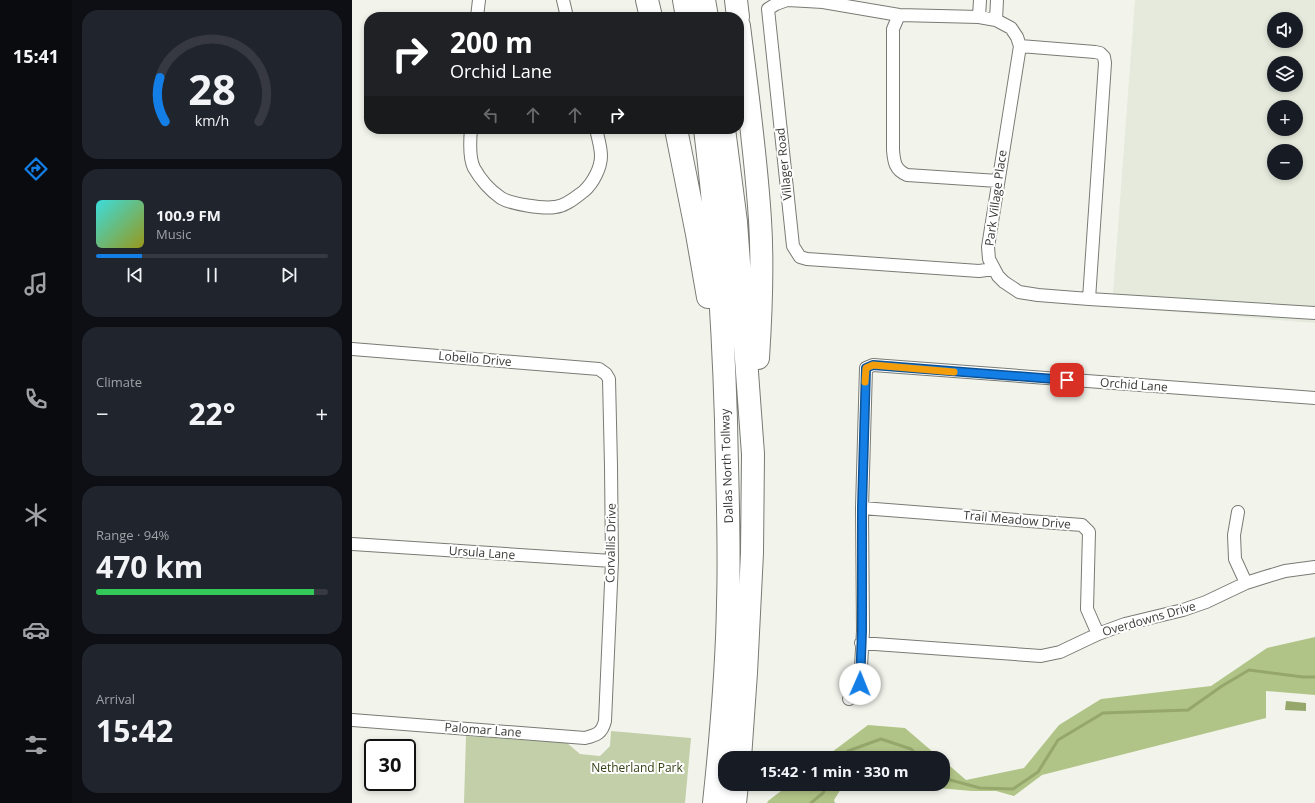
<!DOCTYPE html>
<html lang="en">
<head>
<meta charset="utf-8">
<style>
	:root { --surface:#171b24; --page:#20242c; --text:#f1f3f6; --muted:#9ea1a6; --line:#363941; --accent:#137ee6 }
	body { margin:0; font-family:"Open Sans",sans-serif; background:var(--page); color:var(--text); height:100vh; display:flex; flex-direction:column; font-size:15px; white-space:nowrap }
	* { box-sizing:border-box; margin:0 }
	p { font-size:13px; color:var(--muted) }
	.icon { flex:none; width:22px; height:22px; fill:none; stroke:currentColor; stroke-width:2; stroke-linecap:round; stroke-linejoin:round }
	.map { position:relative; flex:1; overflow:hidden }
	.sheet { display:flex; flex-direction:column; gap:10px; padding:10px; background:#0d0f14; width:280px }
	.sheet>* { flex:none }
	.banner { position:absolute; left:12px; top:12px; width:380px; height:122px; border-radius:16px; box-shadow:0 2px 6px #0003; background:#202124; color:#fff; overflow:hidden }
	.buttons { position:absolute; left:915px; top:12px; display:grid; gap:8px }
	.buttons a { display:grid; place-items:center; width:36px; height:36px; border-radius:50%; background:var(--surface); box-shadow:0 2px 6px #0003; font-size:20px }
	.speed { position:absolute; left:12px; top:739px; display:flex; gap:8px; font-size:20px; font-weight:700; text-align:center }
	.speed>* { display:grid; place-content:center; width:52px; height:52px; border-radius:50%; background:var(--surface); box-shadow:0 2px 6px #0003; line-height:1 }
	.speed .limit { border:2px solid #111; border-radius:6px; background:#fff; color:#111 }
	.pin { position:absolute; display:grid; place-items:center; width:34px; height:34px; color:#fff; margin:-17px; border-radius:8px; box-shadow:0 2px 6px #0006 }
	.me { position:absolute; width:44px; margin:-22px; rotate:1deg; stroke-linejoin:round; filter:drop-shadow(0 0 3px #0008) }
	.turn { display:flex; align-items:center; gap:14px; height:84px; padding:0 20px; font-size:18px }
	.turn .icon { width:52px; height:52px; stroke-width:2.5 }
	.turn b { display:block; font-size:28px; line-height:34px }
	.lanes { display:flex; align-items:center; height:38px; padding:0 20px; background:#0003; justify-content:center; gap:20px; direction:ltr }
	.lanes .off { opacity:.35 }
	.big { font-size:30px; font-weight:700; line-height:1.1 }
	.sheet .widget { flex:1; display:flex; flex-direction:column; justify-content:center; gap:6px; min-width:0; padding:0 14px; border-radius:16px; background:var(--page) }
	.sheet .dial { align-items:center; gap:0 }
	.dial svg { height:104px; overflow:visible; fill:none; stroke:var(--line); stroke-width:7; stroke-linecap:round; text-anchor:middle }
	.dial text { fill:var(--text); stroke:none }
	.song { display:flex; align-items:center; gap:12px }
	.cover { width:48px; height:48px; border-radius:6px; background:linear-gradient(135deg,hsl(180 70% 55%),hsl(60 70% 35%)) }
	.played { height:4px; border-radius:2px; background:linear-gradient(90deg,var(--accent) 20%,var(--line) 20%) }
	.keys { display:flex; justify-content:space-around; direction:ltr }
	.heat { display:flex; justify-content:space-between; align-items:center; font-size:22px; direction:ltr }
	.charge { height:6px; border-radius:3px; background:linear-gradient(90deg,#34c759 94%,var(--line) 0) }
	.trip { position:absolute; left:366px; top:751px; width:232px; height:40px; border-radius:16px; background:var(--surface); box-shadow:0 2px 6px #0003; font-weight:700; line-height:40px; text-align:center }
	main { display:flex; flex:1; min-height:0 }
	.dock { display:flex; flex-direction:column; width:72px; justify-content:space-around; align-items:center; background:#090b0e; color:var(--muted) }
	.dock .icon { width:28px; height:28px }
	.dock .current { color:var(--accent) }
	.dock b { font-size:18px; color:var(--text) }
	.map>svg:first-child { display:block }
	.built { fill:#e5eadc; fill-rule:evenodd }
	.green { fill:#c2cfa8 }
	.forest { fill:#b1c487 }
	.water { fill:#95a76b }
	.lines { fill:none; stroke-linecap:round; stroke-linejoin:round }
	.stream { stroke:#95a76b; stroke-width:3 }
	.minor-casing { stroke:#787b74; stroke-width:14 }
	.motorway-casing { stroke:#787b74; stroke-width:24 }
	.minor { stroke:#fff; stroke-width:12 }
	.motorway { stroke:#fff; stroke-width:22 }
	.route-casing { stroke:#0c5296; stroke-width:10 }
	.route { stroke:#137ee6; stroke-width:7 }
	.slow { stroke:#f59e0b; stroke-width:7 }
	.labels { text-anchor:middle; stroke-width:4; stroke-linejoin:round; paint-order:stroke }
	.street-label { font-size:12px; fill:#393a37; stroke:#fff }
	.park-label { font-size:12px; fill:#354115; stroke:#fff }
</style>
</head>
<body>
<main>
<nav class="dock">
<b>15:41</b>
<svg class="icon current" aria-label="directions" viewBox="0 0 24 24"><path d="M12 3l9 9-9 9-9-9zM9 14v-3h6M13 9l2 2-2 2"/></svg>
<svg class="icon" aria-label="music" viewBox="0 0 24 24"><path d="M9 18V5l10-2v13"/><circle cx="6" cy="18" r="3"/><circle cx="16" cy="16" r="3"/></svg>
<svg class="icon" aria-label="phone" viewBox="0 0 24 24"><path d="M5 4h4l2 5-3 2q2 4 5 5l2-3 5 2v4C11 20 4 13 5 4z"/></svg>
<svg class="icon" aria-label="climate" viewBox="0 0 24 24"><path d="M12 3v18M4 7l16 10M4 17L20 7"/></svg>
<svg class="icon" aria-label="car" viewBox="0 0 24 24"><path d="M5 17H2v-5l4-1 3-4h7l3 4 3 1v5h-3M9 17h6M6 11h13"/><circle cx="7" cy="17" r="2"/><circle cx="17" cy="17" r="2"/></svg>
<svg class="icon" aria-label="filters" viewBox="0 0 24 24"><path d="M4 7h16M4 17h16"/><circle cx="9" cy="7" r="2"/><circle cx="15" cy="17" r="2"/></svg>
</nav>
<section class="sheet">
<div class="widget dial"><svg viewBox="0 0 100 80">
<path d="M14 69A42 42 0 1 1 86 69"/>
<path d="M14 69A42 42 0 0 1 10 35" stroke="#137ee6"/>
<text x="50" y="56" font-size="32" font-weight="700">28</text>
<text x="50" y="72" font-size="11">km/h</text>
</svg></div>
<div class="widget">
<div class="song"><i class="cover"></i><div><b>100.9 FM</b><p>Music</p></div></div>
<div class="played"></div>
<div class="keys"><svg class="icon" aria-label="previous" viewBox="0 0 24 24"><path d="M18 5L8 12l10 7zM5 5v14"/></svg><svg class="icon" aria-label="pause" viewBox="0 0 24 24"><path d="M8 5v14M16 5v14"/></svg><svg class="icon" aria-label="next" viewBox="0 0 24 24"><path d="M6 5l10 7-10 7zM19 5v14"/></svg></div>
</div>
<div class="widget"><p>Climate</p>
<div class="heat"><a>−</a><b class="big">22°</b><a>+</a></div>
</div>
<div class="widget"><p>Range · 94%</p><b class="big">470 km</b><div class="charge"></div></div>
<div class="widget"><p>Arrival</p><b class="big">15:42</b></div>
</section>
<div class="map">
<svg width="963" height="803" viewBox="0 0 963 803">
	<rect width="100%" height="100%" fill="#f2f4ec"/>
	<path class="built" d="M783,0H963V323L760,307ZM922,19H944V41H922ZM922,63H944V85H922ZM922,107H944V129H922ZM922,151H944V173H922Z"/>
	<path class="green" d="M259,731L339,738L333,803H112L114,736L215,743L228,754L248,756L258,746Z"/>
	<path class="forest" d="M963,637V695L914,691V718L690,775L662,796L644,791H620L574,787L571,784H591V760L614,780L672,768L707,725L749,699L859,686L915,648Z
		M516,725L553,728L588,758H524L513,754L510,758H472Z
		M438,784H492L482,800L483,803H415L416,801Z"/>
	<path class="water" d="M934,701L954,703V711L933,710Z"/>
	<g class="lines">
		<path class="stream" d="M491,758L496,751L529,739L559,749L568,758
			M591,778L628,788L661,789L686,772L706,740L751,713L836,710L870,686L897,670L951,677H963
			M459,803L471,793L476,784"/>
		<defs>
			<path id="minor" d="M211,0L215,17
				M547,15L541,29V150C542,162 543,170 555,175L646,181
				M125,17L127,0
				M627,17L628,0
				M644,20L645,0
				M668,46L743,52L748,53L752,57L753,63L737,299
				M119,129C118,140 117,158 122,168C128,179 139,191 149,198C159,204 191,209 203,207C214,206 224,197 232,191C241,183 249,168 249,156C249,147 246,138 244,129
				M642,269L627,271L455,259L448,257L441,246L416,9L424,4L435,0L454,1L471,2L547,15L627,17L644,20L659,28L665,37L668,46L636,247L637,259L646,276L652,282L667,292L686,295L737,299L963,313
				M0,349L247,369L254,374L257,379L259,466L260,561L253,721C250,733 245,735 233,738L0,720
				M510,508L730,525L737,532L735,609L746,634
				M886,512L882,535L883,559L894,583
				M0,544L260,561
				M509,643L689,656L708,652L746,634L773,624L831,610L854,602L894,583L913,577L933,571L963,567
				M497,699L504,694L508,684L511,631L510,508L514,368L521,365L963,398"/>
			<path id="motorway" d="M295,0L299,17
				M332,0L335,17
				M352,0L355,17
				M384,0L386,17
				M387,26C395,91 404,155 408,220C411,266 409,312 406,358
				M324,129L345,234L356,297
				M353,129C365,226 371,323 374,420C375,481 378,542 376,603C375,670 369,737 362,803
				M372,129L384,222L401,454L400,553L394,673L388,758
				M383,803L385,784"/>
		</defs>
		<use href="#minor" class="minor-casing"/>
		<use href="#motorway" class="motorway-casing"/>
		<use href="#minor" class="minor"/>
		<use href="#motorway" class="motorway"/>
	</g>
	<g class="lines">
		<defs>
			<path id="route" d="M508,684L510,631V508L514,368L521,365L715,380"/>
		</defs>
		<use href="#route" class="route-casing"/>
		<use href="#route" class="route"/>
		<path class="slow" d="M513,382L514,368L521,365L602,372"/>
	</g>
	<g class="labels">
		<g class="street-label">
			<text transform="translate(432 164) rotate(-96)" y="4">Villager Road</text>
			<text transform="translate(644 198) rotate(-82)" y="4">Park Village Place</text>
			<text transform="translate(123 359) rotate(5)" y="4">Lobello Drive</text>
			<text transform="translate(782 385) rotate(4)" y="4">Orchid Lane</text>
			<text transform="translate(375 466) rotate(-92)" y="4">Dallas North Tollway</text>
			<text transform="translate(665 520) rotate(5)" y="4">Trail Meadow Drive</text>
			<text transform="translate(259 543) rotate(-89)" y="4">Corvallis Drive</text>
			<text transform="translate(130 553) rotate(4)" y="4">Ursula Lane</text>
			<text transform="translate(797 619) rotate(-16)" y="4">Overdowns Drive</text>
			<text transform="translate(131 730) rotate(4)" y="4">Palomar Lane</text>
		</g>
		<g class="park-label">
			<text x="285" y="772">Netherland Park</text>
		</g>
	</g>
</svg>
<div class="buttons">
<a><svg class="icon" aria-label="sound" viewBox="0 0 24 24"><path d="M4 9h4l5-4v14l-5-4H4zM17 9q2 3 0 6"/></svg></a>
<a><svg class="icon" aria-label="layers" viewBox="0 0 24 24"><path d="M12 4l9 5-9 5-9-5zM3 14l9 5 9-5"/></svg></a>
<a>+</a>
<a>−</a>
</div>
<div class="speed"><div class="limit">30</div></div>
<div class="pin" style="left:715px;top:380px;background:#d93025"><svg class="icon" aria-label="arrive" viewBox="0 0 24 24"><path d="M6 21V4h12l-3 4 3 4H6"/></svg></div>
<svg class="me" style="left:508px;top:684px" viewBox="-20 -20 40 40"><circle r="19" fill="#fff"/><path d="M0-13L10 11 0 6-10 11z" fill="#137ee6"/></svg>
<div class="trip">15:42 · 1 min · 330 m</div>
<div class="banner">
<div class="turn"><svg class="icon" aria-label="right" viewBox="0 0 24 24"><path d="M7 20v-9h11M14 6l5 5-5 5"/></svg><div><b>200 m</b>Orchid Lane</div></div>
<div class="lanes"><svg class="icon off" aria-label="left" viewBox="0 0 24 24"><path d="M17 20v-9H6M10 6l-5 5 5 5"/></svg><svg class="icon off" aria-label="ahead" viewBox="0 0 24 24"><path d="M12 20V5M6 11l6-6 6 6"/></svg><svg class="icon off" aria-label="ahead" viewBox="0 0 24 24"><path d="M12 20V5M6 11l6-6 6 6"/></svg><svg class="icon" aria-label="right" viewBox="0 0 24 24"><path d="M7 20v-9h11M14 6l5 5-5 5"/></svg></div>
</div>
</div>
</main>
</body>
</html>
